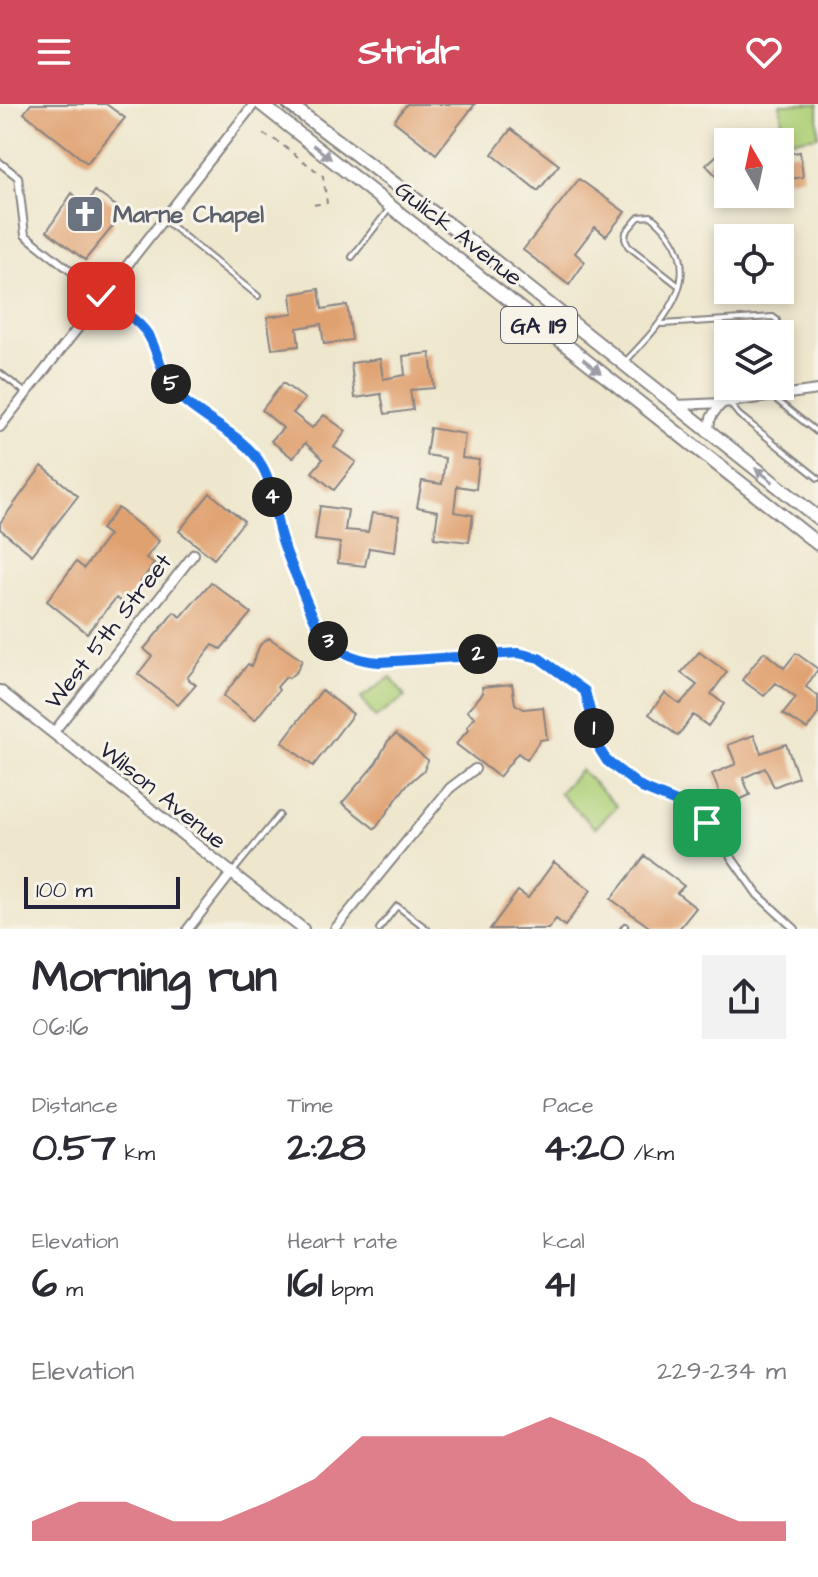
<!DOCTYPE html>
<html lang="en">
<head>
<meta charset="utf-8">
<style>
	:root { --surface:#fff; --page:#f2f2f3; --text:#2b2b33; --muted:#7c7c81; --accent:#d1495b }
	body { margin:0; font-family:"Architects Daughter",sans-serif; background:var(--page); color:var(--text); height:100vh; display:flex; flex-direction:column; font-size:30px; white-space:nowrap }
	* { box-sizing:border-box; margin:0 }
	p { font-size:26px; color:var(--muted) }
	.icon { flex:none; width:44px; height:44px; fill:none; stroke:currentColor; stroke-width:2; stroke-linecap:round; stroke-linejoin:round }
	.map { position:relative; height:825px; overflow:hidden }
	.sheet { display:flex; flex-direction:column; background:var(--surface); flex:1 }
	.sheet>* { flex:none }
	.needle { width:52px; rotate:351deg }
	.fabs { position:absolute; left:714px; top:24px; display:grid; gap:16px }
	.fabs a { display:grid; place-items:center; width:80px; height:80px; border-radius:0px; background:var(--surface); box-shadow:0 4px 12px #0003; font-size:40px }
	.scale { position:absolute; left:24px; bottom:20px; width:156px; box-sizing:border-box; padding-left:8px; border:4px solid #22223b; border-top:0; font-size:22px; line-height:28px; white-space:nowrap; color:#22223b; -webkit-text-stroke:6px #f7f3e8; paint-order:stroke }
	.pin { position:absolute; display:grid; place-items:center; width:68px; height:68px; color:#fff; margin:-34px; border-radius:16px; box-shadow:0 4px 12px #0006 }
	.km { position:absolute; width:40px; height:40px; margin:-20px; border-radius:50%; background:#222; color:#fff; font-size:22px; line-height:40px; text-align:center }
	.round { display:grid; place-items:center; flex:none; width:84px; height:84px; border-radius:0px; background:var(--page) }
	.summary { display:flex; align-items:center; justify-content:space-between; height:136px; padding:0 32px }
	h1 { font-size:44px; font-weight:700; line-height:60px }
	.figures { display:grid; grid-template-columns:repeat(3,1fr); gap:12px; height:136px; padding:8px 32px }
	.figures div { display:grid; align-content:center }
	.figures b { font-size:40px; font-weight:700 }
	.figures small { font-size:22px; font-weight:400 }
	.figures p { font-size:22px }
	.chart { height:224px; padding:16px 32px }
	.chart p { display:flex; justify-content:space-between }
	.chart svg { width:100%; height:144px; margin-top:8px; fill:var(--accent); opacity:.7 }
	header { display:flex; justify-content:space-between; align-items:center; height:104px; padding:0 32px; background:var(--accent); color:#fff; font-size:36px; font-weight:700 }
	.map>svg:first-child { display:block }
</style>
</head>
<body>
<header><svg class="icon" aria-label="menu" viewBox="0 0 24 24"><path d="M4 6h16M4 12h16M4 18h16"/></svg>Stridr<svg class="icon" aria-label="heart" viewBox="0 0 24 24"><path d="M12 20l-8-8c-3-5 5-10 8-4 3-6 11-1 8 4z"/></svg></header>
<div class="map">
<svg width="818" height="825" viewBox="0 0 818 825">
	<rect width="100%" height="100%" fill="#f7f3e8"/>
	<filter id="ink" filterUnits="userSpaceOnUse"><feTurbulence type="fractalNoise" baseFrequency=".0125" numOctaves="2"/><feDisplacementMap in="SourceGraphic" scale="16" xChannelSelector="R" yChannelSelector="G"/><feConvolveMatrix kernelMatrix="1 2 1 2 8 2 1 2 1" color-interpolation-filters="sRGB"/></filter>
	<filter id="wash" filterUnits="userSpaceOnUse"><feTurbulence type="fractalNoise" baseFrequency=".006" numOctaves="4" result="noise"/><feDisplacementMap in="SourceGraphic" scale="32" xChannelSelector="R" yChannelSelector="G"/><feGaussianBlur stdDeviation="1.8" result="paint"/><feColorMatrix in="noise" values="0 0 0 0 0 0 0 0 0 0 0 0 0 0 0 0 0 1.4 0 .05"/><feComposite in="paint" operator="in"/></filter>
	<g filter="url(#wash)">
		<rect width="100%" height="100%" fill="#eee7cd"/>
		<path fill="#b0d17a" stroke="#697a5a" stroke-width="2" d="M780,0h38v32l-34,5z
			M391,573l14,20 -30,21 -14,-20z
			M581,666l36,36 -22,22 -36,-35z"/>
		<g id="blocks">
			<path fill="#e0a171" d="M31,0h75l19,14 -38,45 -63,-50z
				M407,0h68l-39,50 -42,-33z
				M511,25l48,36 -21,26 -46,-37z
				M728,41v27l-9,7 -13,-14z
				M800,48l3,25 -15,2 -3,-25z
				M579,75l46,33 -19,24 -11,-9 -20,26 10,9 -16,23 -46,-35z
				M95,87l24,17 -6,9 2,1 -4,5 3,2 -29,35 -38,-29 25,-38 9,8 2,-2 5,3z
				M319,185l3,20 25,-4 5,35 -28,4 -3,-20 -24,4 2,18 -27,3 -5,-32 26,-4 -2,-19z
				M430,249l4,35 -24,2 3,20 -28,4 -4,-20 -26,4 -4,-35 29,-4 3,20 22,-4 -2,-19z
				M283,279l22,16 -12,14 19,15 12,-13 22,16 -12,16 22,15 -22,28 -22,-18 11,-13 -18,-16 -12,15 -22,-17 12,-13 -21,-18z
				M430,324l35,6 -3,24 17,2 -3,29 -19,-3 -3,26 19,3 -4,27 -35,-4 4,-27 -21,-4 5,-26 20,3 3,-26 -19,-3z
				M42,362l36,30 -46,59 -32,-26v-6z
				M210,389l34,28 -30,38 -35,-28z
				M320,402l28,4 -3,20 23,2 4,-19 27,3 -4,36 -26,-4 -4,18 -27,-3 2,-20 -25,-3z
				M118,404l41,33 -13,17 8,6 -30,40 -8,-6 -29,35 -40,-32 29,-39 8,6 25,-33 -8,-6z
				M211,478l40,31 -30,36 -8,-4 -26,33 9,7 -18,20 -40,-31 14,-18 -8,-7 30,-37 7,5z
				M269,534l33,22 -5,11 -8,7 -3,-1 -9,10 2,3 -24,30 -32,-24 25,-32 3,2 9,-21z
				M699,548l28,20 -16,22 13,10 -16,22 -15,-11 -15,21 -29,-22 16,-21 15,11 17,-19 -16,-12z
				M764,548l20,16 12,-15 22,16 -12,18 12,9v18l-11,15 -24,-15 13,-16 -20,-15 -12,13 -22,-16z
				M512,580l3,20 9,5 19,-2 4,32 -7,1 -13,20 -9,-7 -19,24 -43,-33 13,-15 -2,-2 8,-10 -8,-6 16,-18 -1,-6z
				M322,586l31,24 -40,52 -31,-24z
				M396,630l32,26 -4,10 -18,16 -31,43 -33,-26 34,-40 12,-22z
				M754,631l7,18 25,-9 12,33 -24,10 -9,-19 -22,10 7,17 -25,11 -13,-32 24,-10 -8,-19z
				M645,752l39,30 -7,7 19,15 -17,21h-27l-41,-30z
				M554,758l37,28 -26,36 -9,-7 -8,10h-58l28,-38 10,7z"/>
		</g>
	</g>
	<g filter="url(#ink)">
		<use href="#blocks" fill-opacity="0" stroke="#888484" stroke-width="2"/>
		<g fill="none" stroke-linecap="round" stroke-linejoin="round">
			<g stroke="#888484" stroke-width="8">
				<path id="service" d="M164,116l94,76
					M352,153l38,-49
					M662,220l111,-7 4,3 1,14
					M780,254l2,37
					M624,259c42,-44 91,-94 27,-147l-12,1 -13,15 -1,7 3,7 51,40
					M0,269l26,20
					M774,294l44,35
					M730,300l9,11 79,63
					M232,769l47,-58
					M379,825l18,-23 30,23
					M623,825l2,-3"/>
			</g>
			<g stroke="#888484" stroke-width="10">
				<path id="pedestrian" d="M0,59l18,14 7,58 117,92c15,21 18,50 37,69 25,24 67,39 84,71 9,17 11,40 15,59 5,20 13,39 21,58 18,43 28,74 81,78l138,-9 21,5 46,33 15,59 7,11 35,27 44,18 18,13 54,76 37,34"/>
			</g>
			<g stroke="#888484" stroke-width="12">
				<path id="minor" d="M676,301l47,-2 95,-13
					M0,323l254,-323
					M709,328c0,-13 3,-19 13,-28
					M53,629l141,-179
					M188,825l42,-54
					M335,825l115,-141 25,-19"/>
			</g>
			<g stroke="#888484" stroke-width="14">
				<path id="tertiary" d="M0,587l303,238"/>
			</g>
			<g stroke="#888484" stroke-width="16">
				<path id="primary" d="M261,0l557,440
					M289,0l159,120 370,294"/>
			</g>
			<path stroke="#888484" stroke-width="2" stroke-dasharray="6 6" stroke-linecap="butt" d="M263,30l14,7 46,35 4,27 -15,2"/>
			<use href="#service" stroke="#fff" stroke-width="4"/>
			<use href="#pedestrian" stroke="#fff" stroke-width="6"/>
			<use href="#minor" stroke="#fff" stroke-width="8"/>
			<use href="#tertiary" stroke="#fff" stroke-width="10"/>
			<use href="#primary" stroke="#fff" stroke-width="12"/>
		</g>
		<defs><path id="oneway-solid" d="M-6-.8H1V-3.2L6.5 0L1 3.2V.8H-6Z" transform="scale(2)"/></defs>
		<g fill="#9c9ca7">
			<use href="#oneway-solid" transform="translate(322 48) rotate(38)"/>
			<use href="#oneway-solid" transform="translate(592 262) rotate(38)"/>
			<use href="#oneway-solid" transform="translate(764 371) rotate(-142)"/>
		</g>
	</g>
	<g fill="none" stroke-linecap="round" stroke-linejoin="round" filter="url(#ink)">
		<g stroke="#fff" stroke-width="16">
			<path id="route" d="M101,192c17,12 41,25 50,44 9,19 12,40 27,55 25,26 66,39 84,71 10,17 12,40 16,59 4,20 13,39 21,58 18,44 27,75 81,79l138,-9 21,5 46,33 15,59 7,11 35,27 44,18 21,17"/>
		</g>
		<use href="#route" stroke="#1a73e8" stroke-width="10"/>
	</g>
	<defs>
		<g id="church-square" transform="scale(2)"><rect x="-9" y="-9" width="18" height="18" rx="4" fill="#6b7280" stroke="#f7f3e8"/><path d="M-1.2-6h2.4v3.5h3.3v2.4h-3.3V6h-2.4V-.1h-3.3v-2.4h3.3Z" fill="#fff"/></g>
	</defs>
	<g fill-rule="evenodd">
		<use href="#church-square" x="85" y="110"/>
	</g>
	<g text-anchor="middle" stroke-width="6" stroke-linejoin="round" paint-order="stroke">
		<rect fill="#f7f3e8" stroke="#62616f" stroke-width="2" x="501" y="203" width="76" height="36" rx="6"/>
		<g font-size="22" font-weight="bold" fill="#22223b">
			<text x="539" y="229">GA 119</text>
		</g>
		<g font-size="24" font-weight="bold" fill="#5b616d" stroke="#f7f3e8" text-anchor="start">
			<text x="113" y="118">Marne Chapel</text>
		</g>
		<g font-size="24" fill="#22223b" stroke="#f7f3e8">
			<text transform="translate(459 129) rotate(38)" y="8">Gulick Avenue</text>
			<text transform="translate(108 527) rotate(-52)" y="8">West 5th Street</text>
			<text transform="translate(163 691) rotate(39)" y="8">Wilson Avenue</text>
		</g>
	</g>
</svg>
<div class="fabs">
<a><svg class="needle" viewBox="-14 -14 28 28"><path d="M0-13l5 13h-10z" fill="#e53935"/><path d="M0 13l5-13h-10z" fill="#7c7c81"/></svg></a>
<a><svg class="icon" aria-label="locate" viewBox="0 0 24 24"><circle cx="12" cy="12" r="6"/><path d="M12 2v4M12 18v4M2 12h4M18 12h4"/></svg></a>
<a><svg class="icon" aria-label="layers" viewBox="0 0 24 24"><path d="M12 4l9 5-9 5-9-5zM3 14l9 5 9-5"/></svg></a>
</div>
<div class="scale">100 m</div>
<div class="pin" style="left:707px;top:719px;background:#1e9e55"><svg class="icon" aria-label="arrive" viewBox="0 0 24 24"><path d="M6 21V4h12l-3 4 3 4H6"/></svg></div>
<div class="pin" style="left:101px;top:192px;background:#d93025"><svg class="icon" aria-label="check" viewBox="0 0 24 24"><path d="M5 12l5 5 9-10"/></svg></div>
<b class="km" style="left:594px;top:624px">1</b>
<b class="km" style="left:478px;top:550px">2</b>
<b class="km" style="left:328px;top:537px">3</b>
<b class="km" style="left:272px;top:393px">4</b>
<b class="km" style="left:171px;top:280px">5</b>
</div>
<section class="sheet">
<div class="summary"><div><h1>Morning run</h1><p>06:16</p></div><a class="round"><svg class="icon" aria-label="share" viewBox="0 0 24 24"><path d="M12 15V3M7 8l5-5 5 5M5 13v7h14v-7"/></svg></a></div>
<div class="figures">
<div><p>Distance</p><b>0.57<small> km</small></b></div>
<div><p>Time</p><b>2:28</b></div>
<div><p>Pace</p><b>4:20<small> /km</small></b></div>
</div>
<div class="figures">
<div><p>Elevation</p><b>6<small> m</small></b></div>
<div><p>Heart rate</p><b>161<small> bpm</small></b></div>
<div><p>kcal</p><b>41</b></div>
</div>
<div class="chart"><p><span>Elevation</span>229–234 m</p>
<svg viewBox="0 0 160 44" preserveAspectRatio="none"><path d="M0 44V38L10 32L20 32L30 38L40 38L50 32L60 25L70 12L80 12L90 12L100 12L110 6L120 12L130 19L140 32L150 38L160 38V44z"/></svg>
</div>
</section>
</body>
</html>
